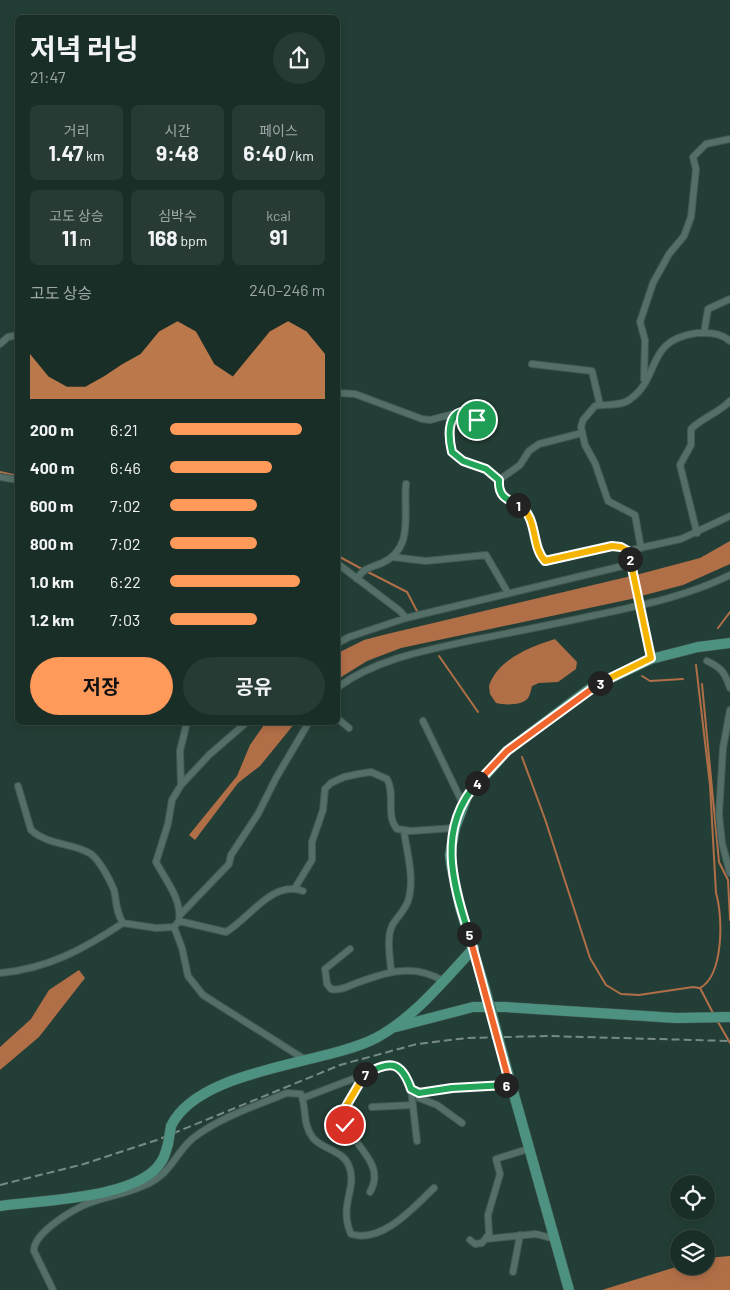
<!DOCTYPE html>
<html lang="ko">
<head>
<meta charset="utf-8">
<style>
	:root { --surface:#1a2e28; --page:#273a34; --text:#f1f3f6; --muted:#9fa8a8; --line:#384a45; --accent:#ff9a5b }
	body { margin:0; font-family:Barlow,"Noto Sans KR",sans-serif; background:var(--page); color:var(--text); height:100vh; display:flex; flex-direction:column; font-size:19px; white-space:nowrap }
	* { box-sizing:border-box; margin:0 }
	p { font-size:16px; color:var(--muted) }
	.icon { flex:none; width:28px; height:28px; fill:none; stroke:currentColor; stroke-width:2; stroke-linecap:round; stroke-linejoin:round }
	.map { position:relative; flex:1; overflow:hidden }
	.panel { position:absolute; left:15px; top:15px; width:325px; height:710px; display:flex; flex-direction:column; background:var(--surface); border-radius:8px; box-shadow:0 2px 8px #0003,0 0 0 1px var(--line) }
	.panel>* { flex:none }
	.fabs { position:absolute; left:670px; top:1175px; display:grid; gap:10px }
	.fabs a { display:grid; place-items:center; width:45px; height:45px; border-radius:50%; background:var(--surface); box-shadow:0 2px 8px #0003,0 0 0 1px var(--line); font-size:25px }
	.pin { position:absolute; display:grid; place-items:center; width:42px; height:42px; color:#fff; margin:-21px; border:2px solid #fff; border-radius:50%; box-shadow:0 1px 5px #0007 }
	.km { position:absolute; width:25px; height:25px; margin:-12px; border-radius:50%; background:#222; color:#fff; font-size:14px; line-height:25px; text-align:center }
	.round { display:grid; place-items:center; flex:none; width:52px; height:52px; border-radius:26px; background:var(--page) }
	.overview { display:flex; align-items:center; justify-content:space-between; height:85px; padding:0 15px }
	h1 { font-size:28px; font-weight:700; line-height:38px }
	.figures { display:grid; grid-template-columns:repeat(3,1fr); gap:8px; height:85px; padding:5px 15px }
	.figures div { display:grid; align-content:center; border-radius:8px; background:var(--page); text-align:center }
	.figures b { font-size:21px; font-weight:700 }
	.figures small { font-size:14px; font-weight:400 }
	.figures p { font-size:14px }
	.chart { height:140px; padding:10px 15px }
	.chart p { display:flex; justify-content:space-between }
	.chart svg { width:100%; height:90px; margin-top:5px; fill:var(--accent); opacity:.7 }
	.primary-button { display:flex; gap:10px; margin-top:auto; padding:10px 15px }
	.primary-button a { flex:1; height:58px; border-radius:30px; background:var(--accent); color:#111; font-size:20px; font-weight:700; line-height:58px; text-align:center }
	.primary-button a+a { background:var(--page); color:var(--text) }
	ul { padding:0 15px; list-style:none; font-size:16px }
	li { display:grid; grid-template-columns:80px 60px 1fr; align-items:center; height:38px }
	li i { height:12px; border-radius:6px; background:var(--accent) }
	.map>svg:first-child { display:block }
</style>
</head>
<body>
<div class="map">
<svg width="730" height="1290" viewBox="0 0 730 1290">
	<rect width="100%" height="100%" fill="#233e36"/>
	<path fill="#b16f47" d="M730,541v23l-47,21 -42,11 -5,-21 64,-17z
		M631,576l5,22 -235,50 -34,13 -29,18v-26l26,-13 19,-5z
		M555,639l22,23 -1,7 -18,13 -19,1 -7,3c-1,4 -2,9 -4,12 -6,8 -24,7 -32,5l-6,-9 -1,-8c9,-27 41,-39 66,-47z
		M266,722l29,1 -35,43 -22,17 -43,57 -6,-5 48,-59 13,-31z
		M79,970l6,8 -46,59 -39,33v-23l31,-28 18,-29z
		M730,1256v34h-128l77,-24h27v-8z"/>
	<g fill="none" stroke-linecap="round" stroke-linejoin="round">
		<path stroke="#b16f47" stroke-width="2" d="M0,472l18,4
			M338,556l24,13
			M366,571l41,21 11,21
			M718,628l12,-16
			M439,656l39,56
			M696,665l14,120 6,108c7,23 8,82 -16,95l13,25
			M642,676l8,5 33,-2
			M702,684l17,178 9,18 2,40
			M522,757l23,62 45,139 16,27 15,9 18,1 54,-8 6,1
			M718,1022l12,21"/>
		<g stroke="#425953" stroke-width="8">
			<path id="minor" d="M704,333l4,-24 22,-10
				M0,344l8,-7 10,-2
				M532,364l60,7 8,34
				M644,379l1,-39 -5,-18 13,-39 16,-29 15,-18 7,-19 5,-48 -3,-12 13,-13 24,-5
				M338,393l17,1 67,25 8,1 27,-7
				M482,427l-10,-15 -15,1 -7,11 2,28 11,9 23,8 13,11c-1,21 15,21 29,31l15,49 4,1 65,-15 9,1 9,5
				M0,477l18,3
				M499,480l21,-15 9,-14 10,-7 43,-11
				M697,533l-17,-68 11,-20v-16c12,-12 28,-16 39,-28
				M641,548l-6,-33 -27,-14 -13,-38 -10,-18 -4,-18 2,-7 12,-14c10,-2 26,0 34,-6 33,-22 15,-60 68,-67 12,-1 24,0 33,8
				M392,557l34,4 60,-6 22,38
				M338,564l62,47 6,7
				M357,579c7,-12 14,-11 25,-16 33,-15 21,-50 24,-79
				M338,643l11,-6 57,-19 225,-54
				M651,659l-22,-106 6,-4 46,-10 49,-23
				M707,661c15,7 18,12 23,27
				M338,687c38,-28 89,-37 135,-47 41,-8 82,-16 123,-25 46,-10 92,-19 134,-40
				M730,710l-7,38 -4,66 3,29 8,30
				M338,719l11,9
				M423,721l40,83
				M181,785l-1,-34 7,-29
				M18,786l13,44c18,16 44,13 60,24 9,7 19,26 23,36 3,12 1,20 9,33l33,5 18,-1 5,-6c3,-22 -13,-40 -23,-59l12,-38 4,-24 9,-15 28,-30 38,-33
				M295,888l17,-28v-18l11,-32 2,-21 6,-6 13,-6 14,-3 13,-2 16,7c9,16 -2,36 10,50l14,2 44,-3
				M180,915l49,-51 2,-9 27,-41 18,-36 33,-56
				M179,921l47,11c24,-14 46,-52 77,-41
				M174,927l8,21 6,28 15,19 101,64
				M350,949l-25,20 2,15 4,5c8,2 15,-2 23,-5 29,-11 60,-22 89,-3
				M391,970c-1,-13 -5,-34 2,-46 5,-8 12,-14 15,-23 7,-22 -1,-48 -4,-70
				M0,973c47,-4 84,-24 123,-50
				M363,1075l-16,27 -3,18c7,25 43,43 26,72
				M411,1089l6,52
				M419,1093v5l18,7 25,18
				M303,1098l60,-23 19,-10 13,1 7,3 4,5 5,15 8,4 33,-5 58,-3
				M372,1107l41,-2
				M486,1239l50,-5 19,5
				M470,1240l5,4 7,-1 7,-9 -1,-19 12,-41 -4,-15 32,-10
				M513,1272l7,-37
				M53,1290l-19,-39c-1,-17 34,-38 48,-45 19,-9 42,-11 61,-20 29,-12 30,-30 49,-47 24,-20 65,-34 95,-46l14,1c6,15 1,30 12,44 10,12 30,12 36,28 9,22 -11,39 2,68 31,10 63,-27 83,-46"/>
		</g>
		<g stroke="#425953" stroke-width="11">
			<path id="primary" d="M485,989l-25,-82 -9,-43 -1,-9 5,-27 12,-32 40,-45 85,-64 59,-28 47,-12 32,-4
				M396,1027l77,-20h32l171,11 54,-1
				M504,1059l65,231
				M171,1126c28,-58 153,-61 205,-88 39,-21 68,-58 98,-90
				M0,1206c40,-6 139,-7 161,-44 4,-5 5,-12 7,-18"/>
		</g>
		<use href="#minor" stroke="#536f67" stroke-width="6"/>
		<use href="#primary" stroke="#4d9280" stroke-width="10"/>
		<path stroke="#768b85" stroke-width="2" stroke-dasharray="8 4" stroke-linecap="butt" d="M0,1185l84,-21 73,-24 183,-75 77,-21 50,-6 81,-2 182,5"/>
		<g stroke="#425953" stroke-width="11" stroke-linecap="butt">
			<path id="primary-bridge" d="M485,989l19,70
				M168,1144l3,-18"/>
		</g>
		<use href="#primary-bridge" stroke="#4d9280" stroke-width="10"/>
	</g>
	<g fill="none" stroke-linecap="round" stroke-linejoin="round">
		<g stroke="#fff" stroke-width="10">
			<path id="split-1" d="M477,420l-5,-8c-26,-5 -24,23 -20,40l11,9 23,8 13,11c-1,16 7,19 19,25"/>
		</g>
		<g stroke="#fff" stroke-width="10">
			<path id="split-2" d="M518,505c21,12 12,40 27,56l67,-15 9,1 9,5v7"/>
		</g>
		<g stroke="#fff" stroke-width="10">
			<path id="split-3" d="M600,683l51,-25 -21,-99"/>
		</g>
		<g stroke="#fff" stroke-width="10">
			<path id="split-4" d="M477,783l30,-32 93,-68"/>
		</g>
		<g stroke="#fff" stroke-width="10">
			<path id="split-5" d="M469,934c-17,-51 -32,-106 8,-151"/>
		</g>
		<g stroke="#fff" stroke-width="10">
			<path id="split-6" d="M469,934l41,151h-4"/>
		</g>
		<g stroke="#fff" stroke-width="10">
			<path id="split-7" d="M365,1074c25,-13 36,-14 46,15l8,4 33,-5 54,-3"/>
		</g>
		<g stroke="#fff" stroke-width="10">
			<path id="split-8" d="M345,1125v-17l20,-34"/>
		</g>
		<use href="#split-1" stroke="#22a559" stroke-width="6"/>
		<use href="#split-2" stroke="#f5b400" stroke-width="6"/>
		<use href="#split-3" stroke="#f5b400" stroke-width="6"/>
		<use href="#split-4" stroke="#f0652b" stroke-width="6"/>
		<use href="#split-5" stroke="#22a559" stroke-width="6"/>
		<use href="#split-6" stroke="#f0652b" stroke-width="6"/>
		<use href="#split-7" stroke="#22a559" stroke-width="6"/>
		<use href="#split-8" stroke="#f5b400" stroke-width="6"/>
	</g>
</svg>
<div class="fabs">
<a><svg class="icon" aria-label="locate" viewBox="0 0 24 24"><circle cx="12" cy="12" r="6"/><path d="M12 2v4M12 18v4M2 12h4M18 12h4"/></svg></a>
<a><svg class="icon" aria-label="layers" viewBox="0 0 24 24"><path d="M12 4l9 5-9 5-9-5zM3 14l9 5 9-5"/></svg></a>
</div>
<div class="pin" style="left:477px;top:420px;background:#1e9e55"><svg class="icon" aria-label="arrive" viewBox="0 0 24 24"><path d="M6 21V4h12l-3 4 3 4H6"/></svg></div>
<div class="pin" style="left:345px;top:1125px;background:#d93025"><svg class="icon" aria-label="check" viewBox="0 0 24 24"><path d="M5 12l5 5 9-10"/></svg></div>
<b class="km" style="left:518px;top:505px">1</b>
<b class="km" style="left:630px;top:559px">2</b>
<b class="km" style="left:600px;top:683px">3</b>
<b class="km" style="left:477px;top:783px">4</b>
<b class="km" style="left:469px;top:934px">5</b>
<b class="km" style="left:506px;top:1085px">6</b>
<b class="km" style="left:365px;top:1074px">7</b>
<section class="panel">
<div class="overview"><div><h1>저녁 러닝</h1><p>21:47</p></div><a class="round"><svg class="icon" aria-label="share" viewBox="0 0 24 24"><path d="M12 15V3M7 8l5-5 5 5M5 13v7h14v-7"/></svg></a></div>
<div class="figures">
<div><p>거리</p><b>1.47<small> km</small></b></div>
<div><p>시간</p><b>9:48</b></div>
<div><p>페이스</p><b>6:40<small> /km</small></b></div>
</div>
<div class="figures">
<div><p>고도 상승</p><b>11<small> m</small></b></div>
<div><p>심박수</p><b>168<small> bpm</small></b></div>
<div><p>kcal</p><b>91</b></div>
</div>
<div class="chart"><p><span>고도 상승</span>240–246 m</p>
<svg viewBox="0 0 160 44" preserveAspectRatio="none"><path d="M0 44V22L10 33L20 38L30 38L40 33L50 27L60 22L70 11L80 6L90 11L100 27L110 33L120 22L130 11L140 6L150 11L160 22V44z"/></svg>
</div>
<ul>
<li><b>200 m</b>6:21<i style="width:85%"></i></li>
<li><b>400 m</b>6:46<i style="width:66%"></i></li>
<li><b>600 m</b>7:02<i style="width:56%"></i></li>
<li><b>800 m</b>7:02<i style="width:56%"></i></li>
<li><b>1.0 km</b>6:22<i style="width:84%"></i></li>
<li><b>1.2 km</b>7:03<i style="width:56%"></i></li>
</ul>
<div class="primary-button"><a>저장</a><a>공유</a></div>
</section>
</div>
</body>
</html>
